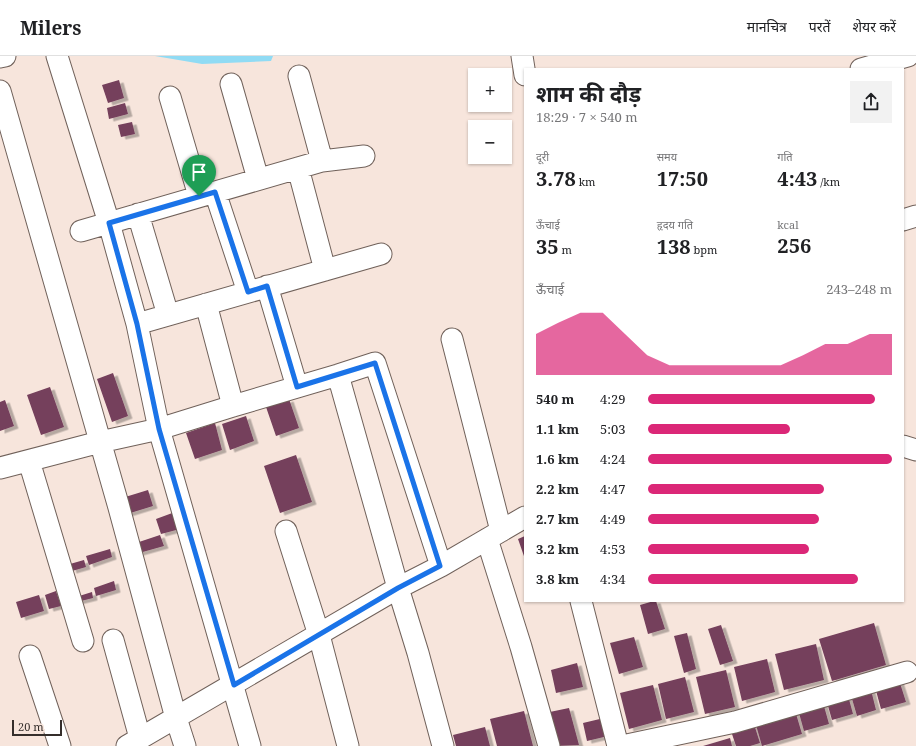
<!DOCTYPE html>
<html lang="hi">
<head>
<meta charset="utf-8">
<style>
	:root { --surface:#fff; --page:#f2f2f2; --text:#202124; --muted:#757577; --line:#e0e0e0; --accent:#db2777 }
	body { margin:0; font-family:"Noto Serif","Noto Sans Devanagari",serif; background:var(--page); color:var(--text); height:100vh; display:flex; flex-direction:column; font-size:15px; white-space:nowrap }
	* { box-sizing:border-box; margin:0 }
	p { font-size:13px; color:var(--muted) }
	.icon { flex:none; width:22px; height:22px; fill:none; stroke:currentColor; stroke-width:2; stroke-linecap:round; stroke-linejoin:round }
	.map { position:relative; flex:1; overflow:hidden }
	.sheet { position:absolute; left:524px; top:12px; width:380px; height:534px; display:flex; flex-direction:column; background:var(--surface); border-radius:0px; box-shadow:0 1px 3px #0004 }
	.sheet>* { flex:none }
	.buttons { position:absolute; left:468px; top:12px; display:grid; gap:8px }
	.buttons a { display:grid; place-items:center; width:44px; height:44px; border-radius:0px; background:var(--surface); box-shadow:0 1px 3px #0004; font-size:20px }
	.scale { position:absolute; left:12px; bottom:10px; width:50px; box-sizing:border-box; padding-left:4px; border:2px solid #352e2b; border-top:0; font-size:11px; line-height:14px; white-space:nowrap; color:#352e2b; -webkit-text-stroke:3px #f7e5dc; paint-order:stroke }
	.pin { position:absolute; display:grid; place-items:center; width:34px; height:34px; color:#fff; margin:-41px -17px; border-radius:50% 50% 50% 0; rotate:-45deg; box-shadow:0 0 4px #0007 }
	.pin .icon { rotate:45deg }
	.round { display:grid; place-items:center; flex:none; width:42px; height:42px; border-radius:0px; background:var(--page) }
	.headline { display:flex; align-items:center; justify-content:space-between; height:68px; padding:0 12px }
	h1 { font-size:22px; font-weight:700; line-height:30px }
	.metrics { display:grid; grid-template-columns:repeat(3,1fr); gap:6px; height:68px; padding:4px 12px }
	.metrics div { display:grid; align-content:center }
	.metrics b { font-size:20px; font-weight:700 }
	.metrics small { font-size:11px; font-weight:400 }
	.metrics p { font-size:11px }
	.chart { height:112px; padding:8px 12px }
	.chart p { display:flex; justify-content:space-between }
	.chart svg { width:100%; height:72px; margin-top:4px; fill:var(--accent); opacity:.7 }
	ul { padding:0 12px; list-style:none; font-size:13px }
	li { display:grid; grid-template-columns:64px 48px 1fr; align-items:center; height:30px }
	li i { height:10px; border-radius:5px; background:var(--accent) }
	header { display:flex; align-items:center; gap:24px; box-sizing:border-box; height:56px; padding:0 20px; background:var(--surface); border-bottom:1px solid var(--line) }
	header strong { font-size:19px }
	nav { display:flex; gap:22px; margin-inline-start:auto; font-size:14px }
	.map>svg:first-child { display:block }
</style>
</head>
<body>
<header>
<strong>Milers</strong>
<nav><a>मानचित्र</a><a>परतें</a><a>शेयर करें</a></nav>
</header>
<div class="map">
<svg width="916" height="690" viewBox="0 0 916 690">
	<defs>
		<filter id="shadow"><feDropShadow dx="4.5" dy="2.5" stdDeviation="0" flood-color="#0004"/></filter>
	</defs>
	<rect width="100%" height="100%" fill="#f7e5dc"/>
	<path fill="#90dbf4" d="M155,0h118l-2,5 -69,3z"/>
	<path fill="#743f5b" filter="url(#shadow)" d="M119,24l5,18 -16,5 -6,-18z
		M125,47l3,11 -19,5 -2,-11z
		M132,66l3,12 -14,3 -3,-12z
		M113,317l15,43 -16,6 -15,-43z
		M50,331l14,40 -23,8 -14,-40z
		M289,343l10,29 -23,8 -10,-29z
		M5,344l9,26 -14,5v-29z
		M246,360l8,25 -24,9 -8,-26z
		M215,367l7,27 -27,9 -9,-26z
		M296,399l16,47 -32,11 -16,-47z
		M148,434l5,16 -26,8 -5,-16z
		M175,456l5,17 -19,5 -5,-15z
		M160,479l4,11 -25,7 -3,-10z
		M525,480v23l-7,-20z
		M110,493l2,8 -23,8 -3,-9z
		M84,504l2,7 -14,4 -2,-7z
		M114,525l2,9 -20,6 -2,-8z
		M56,535l5,15 -12,3 -4,-14z
		M92,536l1,6 -16,4 -1,-5z
		M39,539l5,16 -23,7 -5,-16z
		M654,545h2l9,28 -17,5 -8,-29z
		M874,567l12,42 -54,16 -13,-42z
		M721,569l12,36 -13,4 -12,-36z
		M687,577l9,36 -12,4 -10,-37z
		M634,581l9,30 -24,7 -9,-31z
		M816,588l8,36 -40,10 -9,-36z
		M767,603l8,33 -33,9 -8,-34z
		M577,607l6,24 -27,6 -5,-23z
		M726,614l9,37 -30,7 -9,-37z
		M685,621l9,35 -28,7 -8,-35z
		M899,624l7,22 -25,7 -6,-22z
		M653,629l9,35 -33,9 -9,-36z
		M870,630l6,24 -19,6 -7,-24z
		M847,636l6,22 -21,6 -6,-21z
		M822,643l7,25 -25,7 -7,-25z
		M794,651l8,27 -40,12 -8,-28z
		M569,652l10,37 -26,1 -8,-33z
		M524,655l9,35h-36l-7,-27z
		M604,662l4,18 -21,5 -4,-18z
		M753,665l7,22 -10,3h-14l-6,-18z
		M485,671l5,19h-34l-3,-11z
		M730,682l2,8h-29z"/>
	<g fill="none" stroke-linecap="round" stroke-linejoin="round">
		<g stroke="#70615a" stroke-width="23">
			<path id="minor" d="M57,0l52,167 28,101 22,105 91,317
				M522,0l3,19
				M0,1l5,-1
				M861,13l47,-13
				M299,20l23,85
				M231,28l27,95
				M0,35l118,413 58,214 9,28
				M170,41l29,99
				M298,112l27,102
				M215,136l33,100
				M138,158l30,101
				M903,164l13,-4
				M81,175l241,-70 42,-5
				M267,230l30,101
				M206,248l27,102
				M137,268l244,-70
				M452,283l49,192
				M338,319l60,213 20,65 25,93
				M903,390l13,4
				M29,405l54,180
				M0,412l100,-26 59,-13 74,-23 105,-31 37,-12 66,203
				M286,475l33,104 29,111
				M487,483l34,108 28,99
				M581,545l37,145
				M113,584l27,98
				M30,600l30,90
				M127,690l271,-158 43,-22 84,-49
				M622,690l113,-24 172,-50"/>
		</g>
		<use href="#minor" stroke="#fff" stroke-width="21"/>
	</g>
	<g fill="none" stroke-linecap="round" stroke-linejoin="round">
		<g stroke="#fff" stroke-width="8">
			<path id="route" d="M215,136l33,100 19,-6 30,101 78,-24 65,203 -42,22 -164,97 -75,-256 -22,-105 -28,-101z"/>
		</g>
		<use href="#route" stroke="#1a73e8" stroke-width="5"/>
	</g>
</svg>
<div class="buttons">
<a>+</a>
<a>−</a>
</div>
<div class="scale">20 m</div>
<div class="pin" style="left:199px;top:140px;background:#1e9e55"><svg class="icon" aria-label="arrive" viewBox="0 0 24 24"><path d="M6 21V4h12l-3 4 3 4H6"/></svg></div>
<section class="sheet">
<div class="headline"><div><h1>शाम की दौड़</h1><p>18:29 · 7 × 540 m</p></div><a class="round"><svg class="icon" aria-label="share" viewBox="0 0 24 24"><path d="M12 15V3M7 8l5-5 5 5M5 13v7h14v-7"/></svg></a></div>
<div class="metrics">
<div><p>दूरी</p><b>3.78<small> km</small></b></div>
<div><p>समय</p><b>17:50</b></div>
<div><p>गति</p><b>4:43<small> /km</small></b></div>
</div>
<div class="metrics">
<div><p>ऊँचाई</p><b>35<small> m</small></b></div>
<div><p>हृदय गति</p><b>138<small> bpm</small></b></div>
<div><p>kcal</p><b>256</b></div>
</div>
<div class="chart"><p><span>ऊँचाई</span>243–248 m</p>
<svg viewBox="0 0 160 44" preserveAspectRatio="none"><path d="M0 44V19L10 12L20 6L30 6L40 19L50 32L60 38L70 38L80 38L90 38L100 38L110 38L120 32L130 25L140 25L150 19L160 19V44z"/></svg>
</div>
<ul>
<li><b>540 m</b>4:29<i style="width:93%"></i></li>
<li><b>1.1 km</b>5:03<i style="width:58%"></i></li>
<li><b>1.6 km</b>4:24<i style="width:100%"></i></li>
<li><b>2.2 km</b>4:47<i style="width:72%"></i></li>
<li><b>2.7 km</b>4:49<i style="width:70%"></i></li>
<li><b>3.2 km</b>4:53<i style="width:66%"></i></li>
<li><b>3.8 km</b>4:34<i style="width:86%"></i></li>
</ul>
</section>
</div>
</body>
</html>
